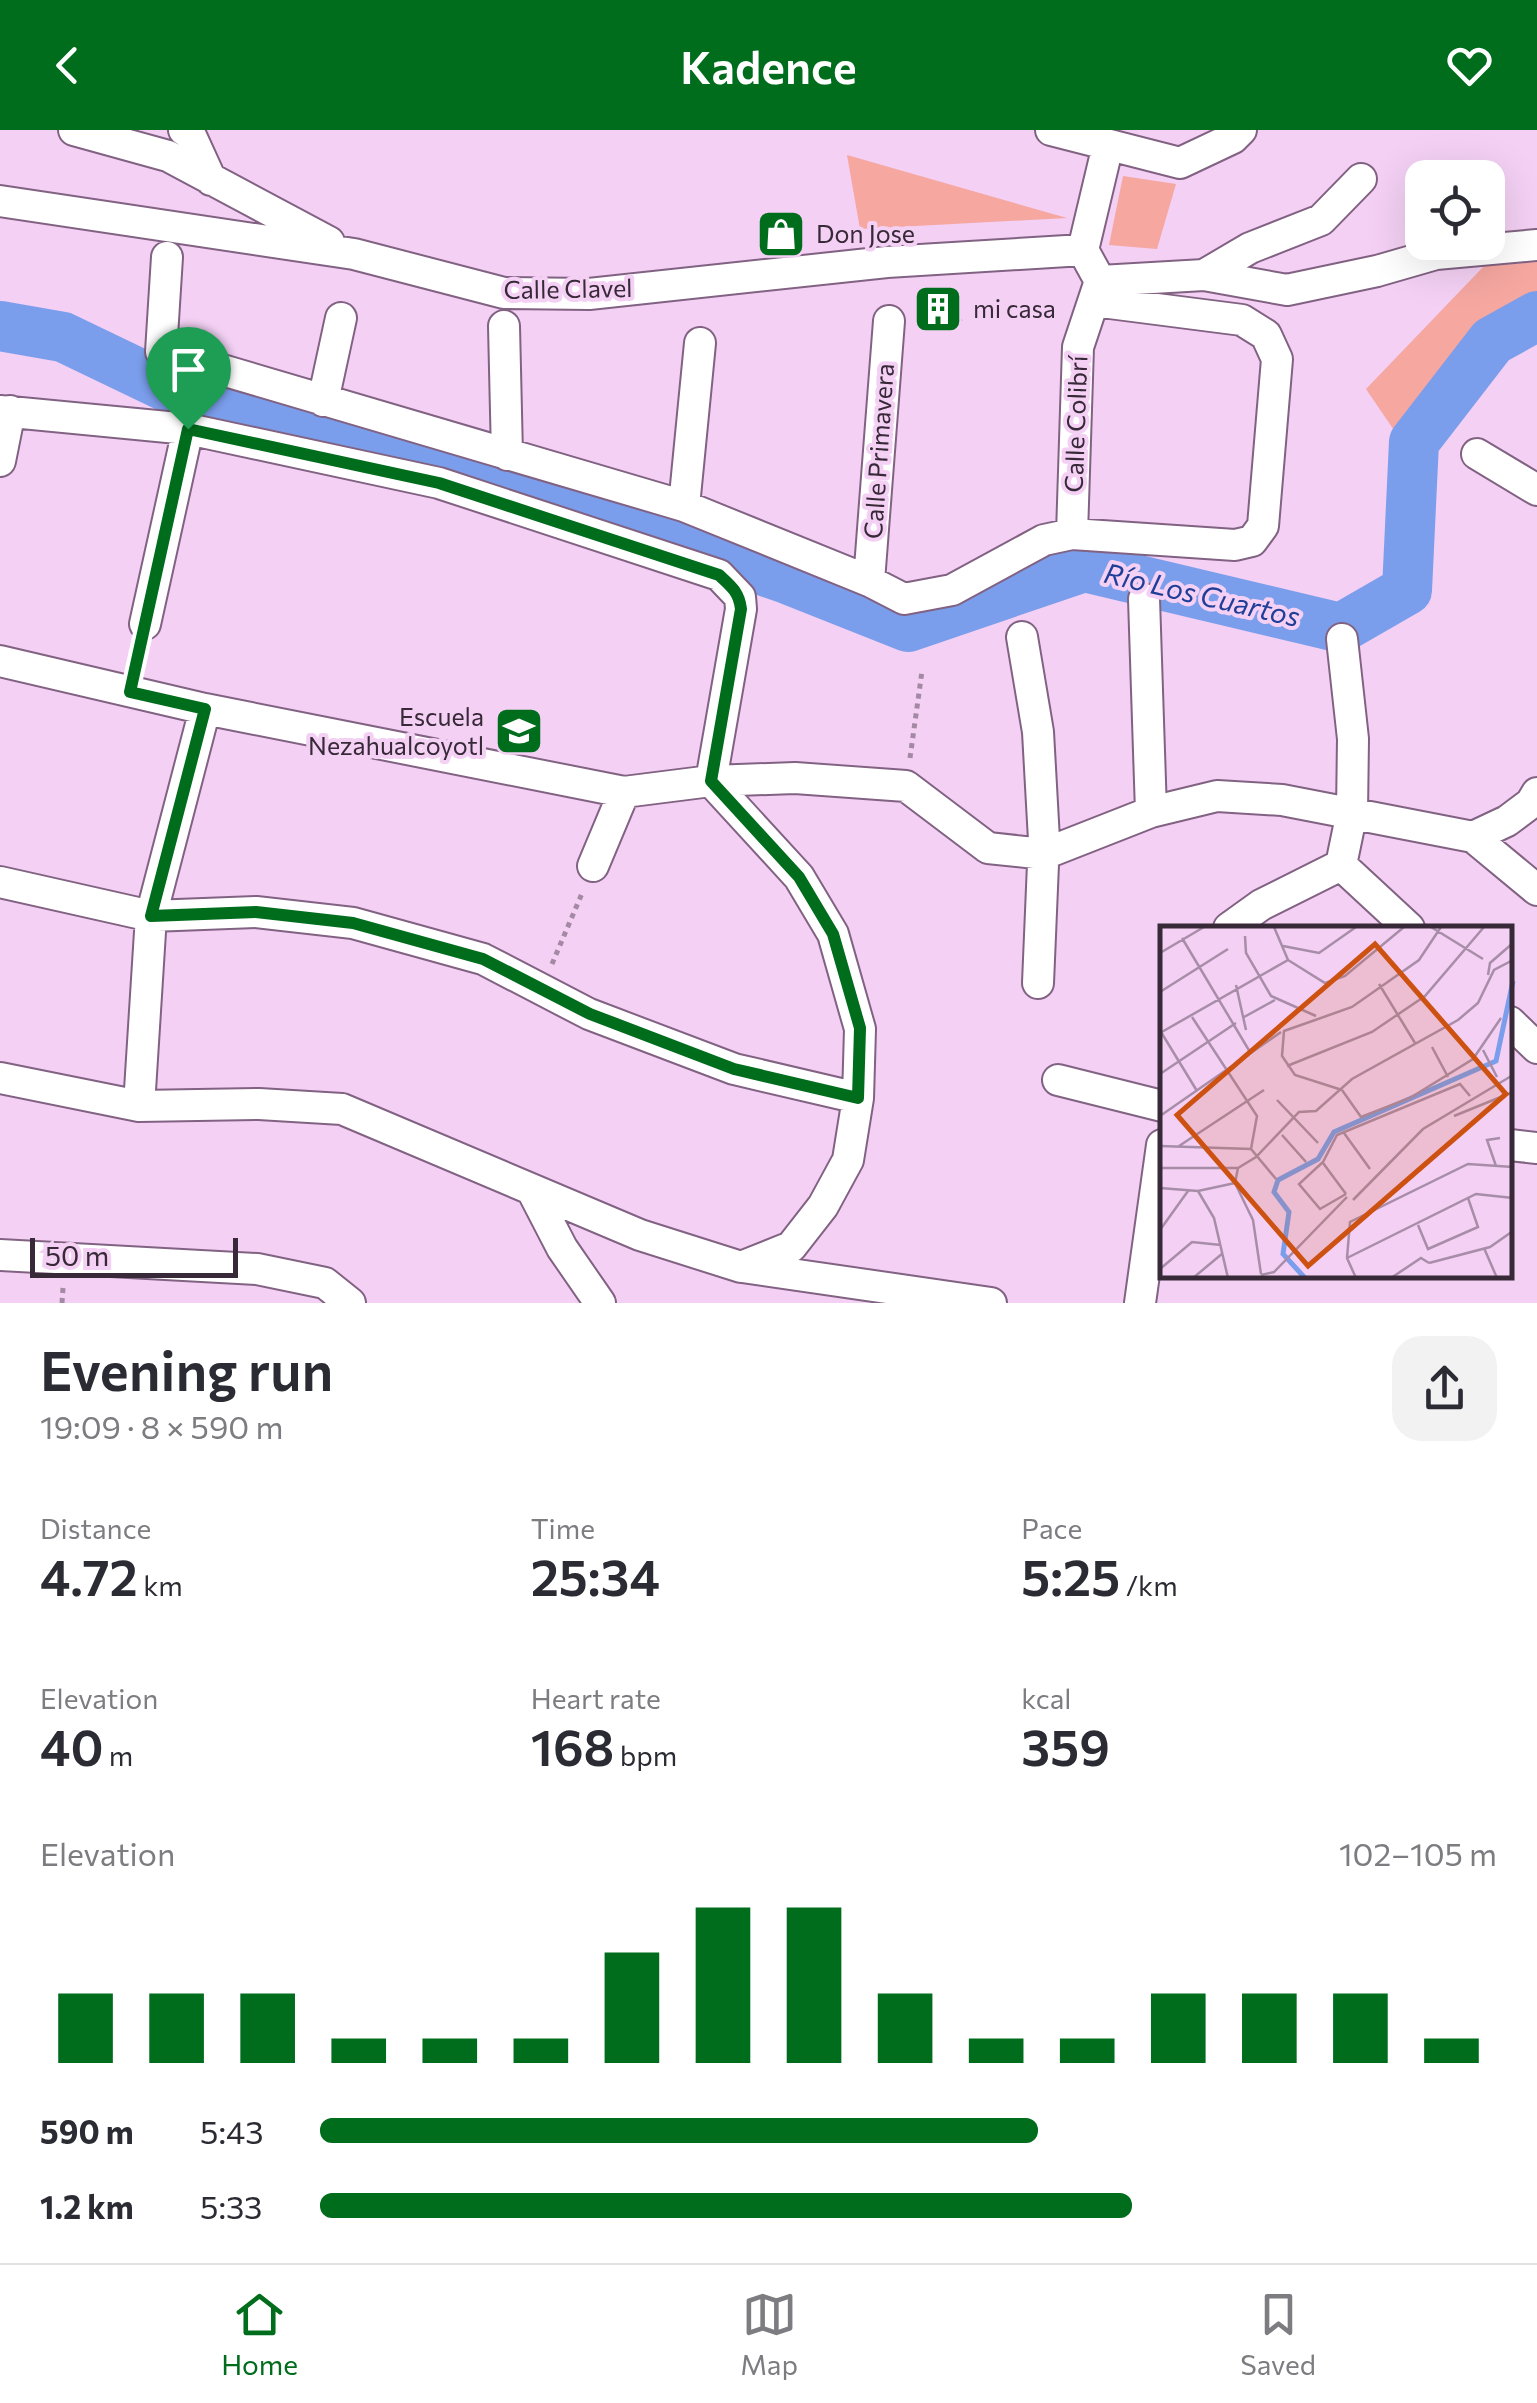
<!DOCTYPE html>
<html lang="en">
<head>
<meta charset="utf-8">
<style>
	:root { --surface:#fff; --page:#f2f2f3; --text:#2b2b33; --muted:#7c7c81; --line:#e1e1e2; --accent:#006d1d }
	body { margin:0; font-family:Commissioner,sans-serif; background:var(--page); color:var(--text); height:100vh; display:flex; flex-direction:column; font-size:38px; white-space:nowrap }
	* { box-sizing:border-box; margin:0 }
	p { font-size:32px; color:var(--muted) }
	.icon { flex:none; width:55px; height:55px; fill:none; stroke:currentColor; stroke-width:2; stroke-linecap:round; stroke-linejoin:round }
	.map { position:relative; height:1173px; overflow:hidden }
	.side { display:flex; flex-direction:column; background:var(--surface); flex:1 }
	.side>* { flex:none }
	.fabs { position:absolute; left:1405px; top:30px; display:grid; gap:20px }
	.fabs a { display:grid; place-items:center; width:100px; height:100px; border-radius:20px; background:var(--surface); box-shadow:0 10px 40px #0002; font-size:50px }
	.scale { position:absolute; left:30px; bottom:25px; width:208px; box-sizing:border-box; padding-left:10px; border:5px solid #372937; border-top:0; font-size:28px; line-height:35px; white-space:nowrap; color:#372937; -webkit-text-stroke:8px #f3d0f4; paint-order:stroke }
	.pin { position:absolute; display:grid; place-items:center; width:85px; height:85px; color:#fff; margin:-102px -42px; border-radius:50% 50% 50% 0; rotate:-45deg; box-shadow:0 0 10px #0007 }
	.pin .icon { rotate:45deg }
	.round { display:grid; place-items:center; flex:none; width:105px; height:105px; border-radius:30px; background:var(--page) }
	.overview { display:flex; align-items:center; justify-content:space-between; height:170px; padding:0 40px }
	h1 { font-size:55px; font-weight:600; line-height:75px }
	.stats { display:grid; grid-template-columns:repeat(3,1fr); gap:15px; height:170px; padding:10px 40px }
	.stats div { display:grid; align-content:center }
	.stats b { font-size:50px; font-weight:600 }
	.stats small { font-size:28px; font-weight:400 }
	.stats p { font-size:28px }
	.chart { height:280px; padding:20px 40px }
	.chart p { display:flex; justify-content:space-between }
	.chart svg { width:100%; height:180px; margin-top:10px; stroke:var(--accent); stroke-width:6 }
	ul { padding:0 40px; list-style:none; font-size:32px }
	li { display:grid; grid-template-columns:160px 120px 1fr; align-items:center; height:75px }
	li i { height:25px; border-radius:12px; background:var(--accent) }
	header { display:flex; justify-content:space-between; align-items:center; height:130px; padding:0 40px; background:var(--accent); color:#fff; font-size:45px; font-weight:600 }
	.tab-bar { display:flex; justify-content:space-around; align-items:center; height:140px; border-top:2px solid var(--line); background:var(--surface); font-size:28px; color:var(--muted) }
	.tab-bar a { display:grid; justify-items:center; gap:5px }
	.tab-bar .current { color:var(--accent) }
	.map>svg:first-child { display:block }
</style>
</head>
<body>
<header><svg class="icon" aria-label="back" viewBox="0 0 24 24"><path d="M15 5l-7 7 7 7"/></svg>Kadence<svg class="icon" aria-label="heart" viewBox="0 0 24 24"><path d="M12 20l-8-8c-3-5 5-10 8-4 3-6 11-1 8 4z"/></svg></header>
<div class="map">
<svg width="1537" height="1173" viewBox="0 0 1537 1173">
	<rect width="100%" height="100%" fill="#f3d0f4"/>
	<path fill="#f5a7a0" d="M847,25l220,63 -207,11z
		M1123,46l53,8 -19,65 -48,-4z
		M1537,132v34c-59,23 -103,94 -135,146l-36,-53 118,-123z"/>
	<g fill="none" stroke-linecap="round" stroke-linejoin="round">
		<path stroke="#7b9eec" stroke-width="50" d="M0,196l63,11 154,74 297,73 273,95 121,48 176,-60 257,61 66,-38 7,-148 78,-101 45,-25"/>
	</g>
	<path fill="#c7b4de" stroke="#9683ac" stroke-width="2.5" d="M919,166h36l-9,6 14,17 -33,-2z"/>
	<g fill="none" stroke-linecap="round" stroke-linejoin="round">
		<g stroke="#816282" stroke-width="34">
			<path id="minor" d="M74,0l94,26 161,86
				M184,0l6,4 21,46
				M1051,0l129,33 53,-25 8,-8
				M0,71l354,53 150,39 85,1 298,-32 196,-12
				M167,127l-6,95 523,154 185,75 35,18 48,-9 92,-50 28,-6 163,11 17,-4 11,-15 14,-167 -11,-24 -24,-15 -148,-19
				M1204,145l46,-27 71,-28 40,-41
				M1100,151l104,-6 83,15 90,-19 59,-17 101,-9
				M504,196l3,129
				M323,271l18,-83
				M0,281l188,18 251,54 280,92 21,22 1,12 -30,172
				M1477,324l60,36
				M0,331l10,-50
				M684,376l16,-163
				M1072,404l6,-187 22,-66 -17,-31 25,-105
				M869,451l20,-260
				M1144,469l7,213
				M145,494l43,-195
				M1022,507l16,95 6,108 -6,143
				M1342,509l11,100 -1,73 -11,53 68,63
				M0,531l205,48 419,83 87,-11 84,-3 111,8 82,62 56,6 107,-42 66,-16 65,4 191,37 34,-16 24,-18 6,-10
				M1473,707l64,53
				M593,736l31,-74
				M0,752l151,34 105,-4 97,11 130,36 106,55 145,55 124,29
				M1229,798l32,-23 80,-40
				M1510,892l27,26
				M0,948l139,28 120,-2 83,5 298,126 101,32 50,-20 32,-41 25,-46 10,-62 2,-69 -27,-95 -34,-57 -88,-96
				M1058,950l104,26
				M139,976l12,-190 54,-207
				M1510,1015l27,3
				M532,1060l30,58 38,55
				M0,1125l257,14 68,14 25,20
				M742,1137l249,36
				M1140,1173l22,-158"/>
		</g>
		<path stroke="#a389a3" stroke-width="5" stroke-dasharray="5 5" stroke-linecap="butt" d="M910,628l12,-87
			M552,834l31,-73
			M62,1173l1,-15"/>
		<use href="#minor" stroke="#fff" stroke-width="30"/>
	</g>
	<g fill="none" stroke-linecap="round" stroke-linejoin="round">
		<g stroke="#fff" stroke-width="20">
			<path id="route" d="M188,299l251,54 280,92c12,11 20,17 22,34l-30,172 88,96 34,57 27,94 -2,70 -124,-29 -144,-55 -107,-55 -130,-36 -97,-11 -105,4 54,-207 -75,-17z"/>
		</g>
		<use href="#route" stroke="#006d1d" stroke-width="12"/>
	</g>
	<defs>
		<g id="shop-square" transform="scale(2.5)"><rect x="-9" y="-9" width="18" height="18" rx="4" fill="#006d1d" stroke="#f3d0f4"/><path d="M-5-2.5h2.3a2.7 3.5 0 0 1 5.4 0H5L5.5 6h-11ZM-1.5-2.5h3a1.5 2.3 0 0 0-3 0Z" fill="#fff"/></g>
		<g id="building-square" transform="scale(2.5)"><rect x="-9" y="-9" width="18" height="18" rx="4" fill="#006d1d" stroke="#f3d0f4"/><path d="M-4-6H4V6H1V3H-1V6H-4ZM-2.5-4.3h1.7v1.8h-1.7ZM.8-4.3h1.7v1.8H.8ZM-2.5-1h1.7V.8h-1.7ZM.8-1h1.7V.8H.8Z" fill="#fff"/></g>
		<g id="school-square" transform="scale(2.5)"><rect x="-9" y="-9" width="18" height="18" rx="4" fill="#006d1d" stroke="#f3d0f4"/><path d="M0-5L7-2L0 1L-7-2ZM-4 1L0 2.5L4 1V4Q0 6-4 4Z" fill="#fff"/></g>
	</defs>
	<g fill-rule="evenodd">
		<use href="#shop-square" x="781" y="104"/>
		<use href="#building-square" x="938" y="179"/>
		<use href="#school-square" x="519" y="601"/>
	</g>
	<g text-anchor="middle" stroke-width="8" stroke-linejoin="round" paint-order="stroke">
		<g font-size="25" fill="#372937" stroke="#f3d0f4" text-anchor="start">
			<text x="816" y="113">Don Jose</text>
			<text x="973" y="188">mi casa</text>
			<text x="484" y="596" text-anchor="end">Escuela<tspan x="484" dy="29">Nezahualcoyotl</tspan></text>
		</g>
		<g font-size="25" fill="#372937" stroke="#f3d0f4">
			<text transform="translate(568 159) rotate(-1)" y="9">Calle Clavel</text>
			<text transform="translate(1076 294) rotate(-88)" y="9">Calle Colibrí</text>
			<text transform="translate(879 321) rotate(-86)" y="9">Calle Primavera</text>
		</g>
		<g font-size="28" font-style="italic" fill="#1f3e98" stroke="#f3d0f4">
			<text transform="translate(1202 465) rotate(13)" y="10">Río Los Cuartos</text>
		</g>
	</g>
	<g transform="translate(1160 796)">
		<rect width="352" height="352" fill="#f3d0f4"/>
		<path fill="none" stroke="#7b9eec" stroke-width="5" d="M145,352l-22,-24 6,-42 -15,-20 4,-12 40,-21 16,-27 162,-71 17,-80"/>
		<path fill="none" stroke="#a88da8" stroke-width="2.5" d="M114,1l14,33 37,23 20,-7 59,-49M271,1l52,32M85,10l1,17 25,43 45,20M22,12l68,114M123,20l36,7 37,-26M0,27l44,-26M328,49l2,-12 23,-20M219,58l36,59M76,59l10,45M0,66l68,-43M32,91l65,99 -6,33M84,91l31,-17M1,106l36,59M0,107l128,-73M272,121l16,30M323,124l14,27M127,140l85,-34 53,-36 59,-69M0,148l76,-51M182,164l-47,-15 -13,-19 2,-25 68,-24 67,-47 22,-33M182,164l19,27 49,-19 63,-39 28,-41M117,174l41,43M0,190l121,-84M294,190l59,-24M184,207l26,36M122,209l24,27M0,220l91,3 25,30M19,220l85,-56M163,237l23,31M336,240l-9,-26 13,-2M0,242h78l18,-11 43,-45 17,-1 36,-32 106,-59 20,-17 16,-33 19,-10M78,242l-3,15 18,37 8,54M0,262l38,3 37,-8M38,265l16,27 14,60M186,268l-26,15 -21,-25 24,-22 14,-27 123,-51 10,12M193,274l70,-71 90,-54M258,299l10,24 50,-22 -10,-29M0,304l28,-39M324,322l13,30M187,332l129,-64 37,4M269,337l61,-16 23,-16M0,343l32,-27 29,3M101,349l13,-3 73,-75M33,352l30,-25M196,352l-9,-20 3,-36 118,-58 45,3M231,352l30,-20 8,5"/>
		<path fill="#cd5212" fill-opacity="0.15" stroke="#cd5212" stroke-width="5" d="M215,18l131,150 -198,172 -131,-151z"/>
		<rect width="352" height="352" fill="none" stroke="#372937" stroke-width="5"/>
	</g>
</svg>
<div class="fabs">
<a><svg class="icon" aria-label="locate" viewBox="0 0 24 24"><circle cx="12" cy="12" r="6"/><path d="M12 2v4M12 18v4M2 12h4M18 12h4"/></svg></a>
</div>
<div class="scale">50 m</div>
<div class="pin" style="left:188px;top:299px;background:#1e9e55"><svg class="icon" aria-label="arrive" viewBox="0 0 24 24"><path d="M6 21V4h12l-3 4 3 4H6"/></svg></div>
</div>
<section class="side">
<div class="overview"><div><h1>Evening run</h1><p>19:09 · 8 × 590 m</p></div><a class="round"><svg class="icon" aria-label="share" viewBox="0 0 24 24"><path d="M12 15V3M7 8l5-5 5 5M5 13v7h14v-7"/></svg></a></div>
<div class="stats">
<div><p>Distance</p><b>4.72<small> km</small></b></div>
<div><p>Time</p><b>25:34</b></div>
<div><p>Pace</p><b>5:25<small> /km</small></b></div>
</div>
<div class="stats">
<div><p>Elevation</p><b>40<small> m</small></b></div>
<div><p>Heart rate</p><b>168<small> bpm</small></b></div>
<div><p>kcal</p><b>359</b></div>
</div>
<div class="chart"><p><span>Elevation</span>102–105 m</p>
<svg viewBox="0 0 160 44" preserveAspectRatio="none"><path d="M5 44V27M15 44V27M25 44V27M35 44V38M45 44V38M55 44V38M65 44V17M75 44V6M85 44V6M95 44V27M105 44V38M115 44V38M125 44V27M135 44V27M145 44V27M155 44V38"/></svg>
</div>
<ul>
<li><b>590 m</b>5:43<i style="width:61%"></i></li>
<li><b>1.2 km</b>5:33<i style="width:69%"></i></li>
</ul>
</section>
<nav class="tab-bar">
<a class="current"><svg class="icon" aria-label="home" viewBox="0 0 24 24"><path d="M3 11l9-7 9 7M6 9v11h12V9"/></svg>Home</a>
<a><svg class="icon" aria-label="map" viewBox="0 0 24 24"><path d="M3 6l6-2 6 2 6-2v14l-6 2-6-2-6 2zM9 4v14M15 6v14"/></svg>Map</a>
<a><svg class="icon" aria-label="saved" viewBox="0 0 24 24"><path d="M7 4h10v16l-5-4-5 4z"/></svg>Saved</a>
</nav>
</body>
</html>
